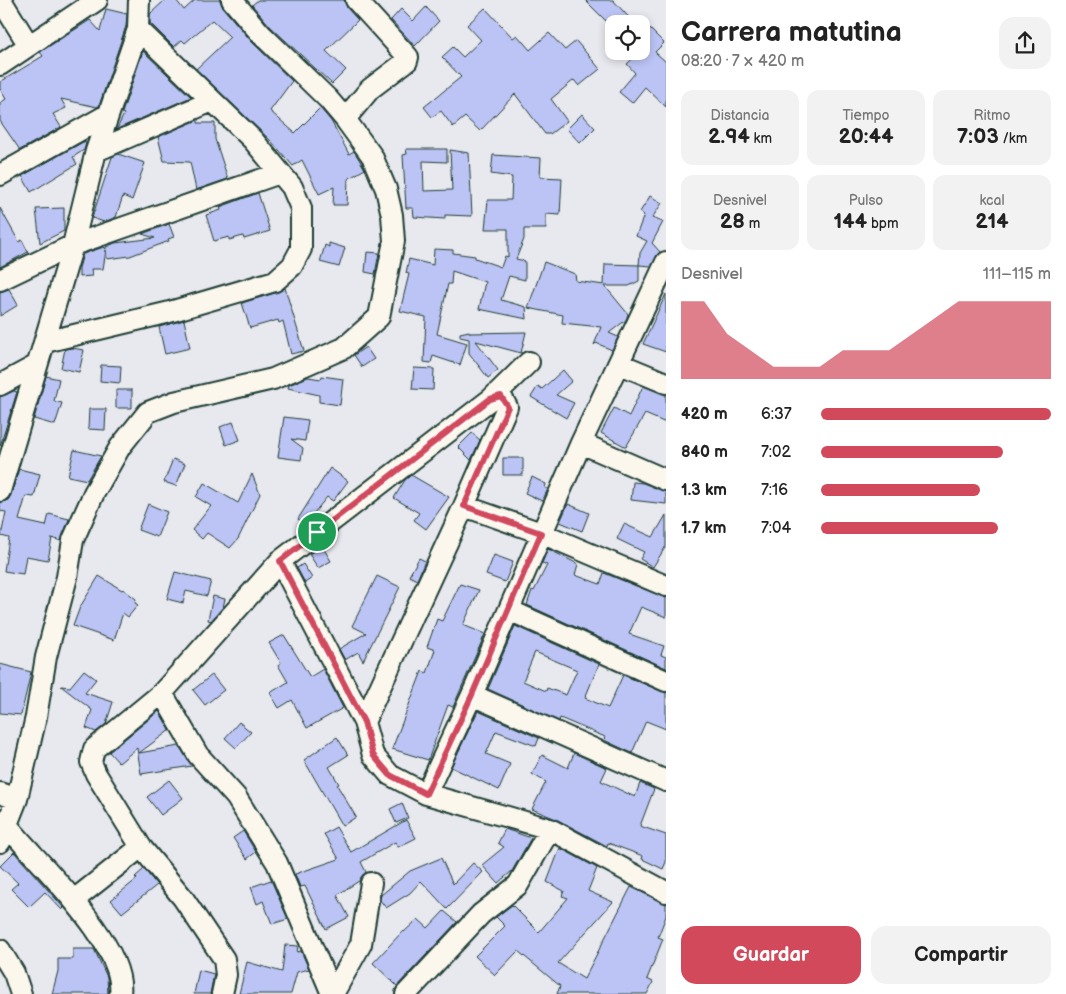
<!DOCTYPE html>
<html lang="es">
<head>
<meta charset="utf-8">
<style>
	:root { --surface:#fff; --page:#f2f2f2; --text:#222; --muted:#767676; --accent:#d1495b }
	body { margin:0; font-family:"Balsamiq Sans",sans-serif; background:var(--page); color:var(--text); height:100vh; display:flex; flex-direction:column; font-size:19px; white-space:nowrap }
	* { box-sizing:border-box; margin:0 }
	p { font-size:16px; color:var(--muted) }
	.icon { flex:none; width:28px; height:28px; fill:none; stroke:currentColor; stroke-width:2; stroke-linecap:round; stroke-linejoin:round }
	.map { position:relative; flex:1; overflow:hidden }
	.drawer { display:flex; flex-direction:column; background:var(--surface); width:400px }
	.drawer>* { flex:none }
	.controls { position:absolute; left:605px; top:15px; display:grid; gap:10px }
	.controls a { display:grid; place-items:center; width:45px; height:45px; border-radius:10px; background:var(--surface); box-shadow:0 2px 8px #0003; font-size:25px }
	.pin { position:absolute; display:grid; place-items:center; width:42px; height:42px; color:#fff; margin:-21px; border:2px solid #fff; border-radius:50%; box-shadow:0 1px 5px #0007 }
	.round { display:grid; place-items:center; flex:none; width:52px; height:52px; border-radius:15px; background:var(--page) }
	.summary { display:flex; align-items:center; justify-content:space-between; height:85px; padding:0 15px }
	h1 { font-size:28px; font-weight:700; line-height:38px }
	.metrics { display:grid; grid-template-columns:repeat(3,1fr); gap:8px; height:85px; padding:5px 15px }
	.metrics div { display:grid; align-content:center; border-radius:12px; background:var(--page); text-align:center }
	.metrics b { font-size:21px; font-weight:700 }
	.metrics small { font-size:14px; font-weight:400 }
	.metrics p { font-size:14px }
	.chart { height:140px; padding:10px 15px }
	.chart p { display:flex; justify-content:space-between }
	.chart svg { width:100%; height:90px; margin-top:5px; fill:var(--accent); opacity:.7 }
	.primary-button { display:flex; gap:10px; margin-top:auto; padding:10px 15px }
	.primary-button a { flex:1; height:58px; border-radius:15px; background:var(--accent); color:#fff; font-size:20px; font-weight:700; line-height:58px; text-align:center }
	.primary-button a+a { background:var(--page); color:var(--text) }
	ul { padding:0 15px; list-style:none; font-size:16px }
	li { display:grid; grid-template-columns:80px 60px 1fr; align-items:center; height:38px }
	li i { height:12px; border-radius:6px; background:var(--accent) }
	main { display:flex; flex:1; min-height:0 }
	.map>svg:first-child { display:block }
</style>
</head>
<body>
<main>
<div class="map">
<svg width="666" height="994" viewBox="0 0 666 994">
	<rect width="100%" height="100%" fill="#e8e8ef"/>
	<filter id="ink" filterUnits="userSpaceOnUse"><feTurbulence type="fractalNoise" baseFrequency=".02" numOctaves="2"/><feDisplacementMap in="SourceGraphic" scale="10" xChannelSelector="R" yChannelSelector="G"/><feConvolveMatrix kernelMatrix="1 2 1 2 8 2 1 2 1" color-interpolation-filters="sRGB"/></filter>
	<g filter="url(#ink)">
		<path fill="#bcc4f6" stroke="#1f3d34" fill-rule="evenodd" d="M165,0h11l8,10 11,-10h25l3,8 29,34 40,39 -22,30 25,22 25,-25 11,13 18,33 5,-3 11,18 -17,10 -1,26h-14l1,-18 -15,7 -17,-34 -9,6 -21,-24 -76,-73 34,-32 -18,-17 -27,23 -3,-3 -8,7 -24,-24v-9z
			M258,0h86l3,8 11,12 -32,31 20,19 -14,14 -62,-58 -18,-21z
			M585,0h28l22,24 -27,-1z
			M426,7l13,14 -24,25 -24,-26 10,-11 12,12z
			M485,8l28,30 4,-3 13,15 19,-17 16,17 11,-9 24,28 -21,17 -5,-6 -23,19 16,22 -17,13h-5l-30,-40 -35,37 -15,-14 -12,10 -12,-16 -9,6 -8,-10 37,-30 -19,-20 11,-10 10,10 18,-17 -14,-15z
			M106,9l21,5 -1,12 -27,80 -2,1 -36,-8 5,9 -13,6 8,13 -41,23 -20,-29v-18l6,-4 -6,-10v-7l43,-26 -3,-4 50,-32 10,11z
			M641,20l23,23 -9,9 11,10v45l-21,-20 -13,16 -13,-11 16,-19 -8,-9 14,-13z
			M143,51l48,46 -74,32 7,-15 -2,-1z
			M582,114l13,14 -15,15 -13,-14z
			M198,120v3h17v16l13,40 -32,11 -6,-28 -26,-1 -6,-24z
			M83,142l3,1 -2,7 -11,7 4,7 -46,28 -9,-16z
			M406,149h41v13l-24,-1 1,30 28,-1 -2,-40 19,3 3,63 -27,-1v4l-31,-2 -1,-9h-7l-3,-53 4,-1z
			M118,154l27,9 -13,37 -9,-4 -7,21 -12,5 -12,-4 20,-61z
			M493,155l48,3 -1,19 22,1 -2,37 -14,-1v15h-22v10l-8,20 9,2v19l-16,-4 -8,24 25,7 1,12 -48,-10 6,-27 -33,-11 -1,13h-3l-11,50 30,9 -7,22 -27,-9 -2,7 -7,-1 2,-45 -26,-6 9,-37 -3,-1 3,-14 24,6 1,-16 19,1v3l22,3v2l26,9 4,-11 3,1v-28h-23l3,-29h23l1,-23 -21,-3z
			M258,193l12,38 -26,8 -1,-3 -14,4v-3l-15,4 -8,-26 15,-5 -1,-3z
			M650,196l12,7 -10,15 11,4 -11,21 8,9 -9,14 -12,-1v16l-10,5h-24l23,28 -2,6 -17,13 9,4 -6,13 -16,-7 -2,2 7,-18 -39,-4 1,-8 -35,-7 16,-46 31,12 1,7 28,4 1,-21 34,1 1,-12 7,-12 -11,-5 8,-21 -4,-3z
			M0,208l19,34 3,-2 6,12 -28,15z
			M64,208v23l-24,12 -4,-34z
			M169,224l5,13 -6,2 1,2 -39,15 -23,3 -1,-9 -3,19h-12l1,7 -13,1v-9l4,-14 21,-7 2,2v-2l9,-4 40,-5 -13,-4z
			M329,243l16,5 -6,19 -19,-5 5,-17 4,2z
			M367,252l12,1 -4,21 -10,-2z
			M285,288l19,63 -13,3 -8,-33 -4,2 -1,-3 -28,8 -8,-25 36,-11z
			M9,289l9,16 -18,11v-24z
			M666,294v58l-23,-8z
			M184,320l6,28 -25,6 -6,-27z
			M469,331l1,2 56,-1 -5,21 -45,-12 22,29 -10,8 -19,-25v-14l-9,-2v-4z
			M366,347l8,12 -12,8 -8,-12z
			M72,348l12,2 -5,22 -18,-4 4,-19z
			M101,365l20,1 -1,17 -20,-2z
			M414,368l20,1 -1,21 -21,-1z
			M563,370l9,11 -16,14 18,8 -8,15 -35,-21 7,-11 4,3z
			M46,376l13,3 -5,22 8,2 -7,22 -21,-6z
			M322,376l21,3 -3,26 -21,-3v-7l-31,-7 1,-3 19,-8 13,2z
			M643,386l23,9v28l-21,-9 -19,33 -25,-14 13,-25 15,8z
			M116,390h16v18h-16z
			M14,391l3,1 -17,54v-49z
			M89,409h17l-1,21 -17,-1z
			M284,417l24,3 -3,21 -14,-2 12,9 -2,12 -23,-3z
			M233,422l7,18 -14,5 -6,-18z
			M472,433l8,7 -9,20 -13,-13z
			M74,450l27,6 -14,24 -19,-4z
			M503,458h20v17h-20z
			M173,459l12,5 -9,22 -12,-4z
			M330,468l18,13 -15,20 -6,-4 -22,27 -7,-5z
			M19,469l21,5 -6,23 -8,-1 -7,24 27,6 3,-12 20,5 -8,22 -9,-3 -4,22 -22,-4 -3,18 -19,-3 5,-33 -8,-2 5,-24 -6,-1v-8l8,-3 3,-5z
			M252,474l8,20 -22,45 -8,9 -23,-15 -5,6 -10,-9 19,-24 -15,-9 8,-14 34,20z
			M411,475l38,22 -23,32 -12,-9 5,-7 -25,-15 11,-18z
			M532,477l14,7 -1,4 3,1 -6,12 -17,-8z
			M633,482l10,1 23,9v12l-35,-4z
			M148,504l19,8 -10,25 -19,-7z
			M568,504l21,9 -7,18 -22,-9z
			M666,515v31l-13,21 -13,-8 4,-7 -27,-13 7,-15 29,13z
			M322,546l9,15 -13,7 -9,-14z
			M548,549l30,15 -3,11 25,9 4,-11 62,25v19l-25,-10 -12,27 35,12 -3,9 5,2v11l-139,-63 5,-15 2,1 13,-26 -5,-2z
			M494,555l19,7 -8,20 -19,-7z
			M419,558l6,3 -8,19 -8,-4z
			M303,564l9,14 -7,5 -8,-15z
			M175,572l36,9 -4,15 -21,-5 -3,12 -16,-4z
			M99,576l23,14 1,-1 13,10 -1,4 3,2 -10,12 -5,-4 -9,27 -41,-14 7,-19z
			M377,576l23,11 -37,74 -5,-9 -13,8 -6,-11 27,-16 -14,-7z
			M460,584l19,6 -16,35 22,9 -32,73 -5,-2 -20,55 -36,-11 30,-78 5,2 8,-23 -8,-3 10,-28 5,2z
			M213,596l12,3 -2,8 -12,14 -3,-1z
			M515,626l84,38 -14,34 23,10 15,-33 43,18v36l-20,-8 -14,32 -28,-13 1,-3 -45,-19 -1,3 -71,-32zM535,652l42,18 -11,25 -19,-7 -1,3 -23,-10z
			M284,635l26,42 13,-8 20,39 -36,20 -15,-28 -13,8 -9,-15 18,-11 -10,-17 3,-2 -12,-20z
			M0,664l31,8 -10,43 -21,-2z
			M84,670l12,9 -11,14 28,9 -7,22 -10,8 -10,-4 6,-18 -31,-24 9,1z
			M212,675l12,15 -19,15 -12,-15z
			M159,711l11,19 -31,23 40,-7 13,20 -51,8 -4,-26 -18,15 -10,-11z
			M478,711l61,27 -3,8 -40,-15 -10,23 24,10 -11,26 -48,-23z
			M239,722l12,10 -15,16 -11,-10z
			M337,737l11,18 -19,12 10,17 -2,1 19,32 -14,9 -38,-66z
			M574,753l33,15 -6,13 34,16 5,-14 14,6 -14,37 26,9v27l-3,7 -21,-10 1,-3 -35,-13 -1,3 -51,-27 -24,-10 14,-27 -14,-8 10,-19 26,13z
			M169,780l14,18 -22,17 -14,-18z
			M402,803l6,15 -12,5 -6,-14z
			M406,820l10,18 -18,9 -3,-5 -34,20 5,10 -7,9 -22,14 12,22 -23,12 -21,-43 -5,1 -5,-13 44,-15 -15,-25 12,-7 15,25z
			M505,829l26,9 -19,33 -14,12 -16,-18 22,-18 -6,-4z
			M243,831l13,21 -9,7 -14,-21z
			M560,848l37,20 -9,23 25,11 -55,61 26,16 47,-92 35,17v12l-8,21 5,2 -16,40 6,3 -6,12h-90l3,-8 -42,-35 -23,24 -20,-19 30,-30 -9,-9 16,-12 27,27 29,-34 -6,-2 2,-5 -17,-9z
			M14,852l50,56 -2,2 -17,-18 -16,15 -18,-18 7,-6 -18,-17z
			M441,858l12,26 20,-21 10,9 -36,37 -26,-28 -11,12 -24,15 -6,-8 1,-5 29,-24z
			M144,869l13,16 -35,28 -11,-13 26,-21 -2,-2z
			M271,880l17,39 -16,5 -9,-23 -6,3 -6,-17z
			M444,911l13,11 -60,64 -24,-23 30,-32 1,1 14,-13 10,9z
			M285,945l13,1 -1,6 4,-1 8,18 -12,3 -6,22h-52l8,-32 35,10z
			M73,949h21l13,28 1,17h-56l6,-23v-12h15z
			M199,970l15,4 -4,20h-16z"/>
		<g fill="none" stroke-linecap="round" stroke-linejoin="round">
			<g stroke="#1f3d34" stroke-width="24">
				<path id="street" d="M1,0l27,44
					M0,65l97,-65
					M345,119l25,-30 37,-28 1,-4 -52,-57
					M96,151l116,-50
					M0,175l107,-60
					M0,280l73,-35 207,-72
					M45,342l121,-29 109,-32 17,-15 9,-17v-41l-9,-21 -39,-47 -115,-111
					M620,364l46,19
					M0,385l37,-20
					M491,399l38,-37
					M581,443l85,37
					M0,491l73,-246 23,-94 42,-122 1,-29
					M464,506l77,27 125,53
					M280,561l84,161 9,33 17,20 36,19 124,35 116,63
					M509,610l157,71
					M162,693l36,62 38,42 41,66 55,131
					M472,695l194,86
					M0,793l17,6
					M426,794l46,-99 109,-252 85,-181
					M7,825c30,38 120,119 113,169
					M0,842l17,-43 19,-82 10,-60 21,-80 6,-37 21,-47 26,-46 28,-35 26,-10 99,-23 71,-31 35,-31 15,-76 -2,-26 -6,-26 -14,-33 -27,-37 -17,-20 -67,-65 -29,-34
					M74,900l67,-53
					M0,950l14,23 7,21
					M222,994l4,-19 -2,-16 -41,-61 -42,-51 -45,-73 -5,-12 3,-13 68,-56 118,-132 211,-162 10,-3 6,11 -43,99 -100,216
					M333,994l28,-50 10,-61
					M406,994l75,-80 37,-29 32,-56"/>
			</g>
			<use href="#street" stroke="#fbf7ec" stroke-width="20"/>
		</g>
	</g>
	<g fill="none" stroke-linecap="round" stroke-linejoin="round" filter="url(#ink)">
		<g stroke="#fff" stroke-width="10">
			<path id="route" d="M501,396l7,11 -44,99 77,27 -69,162 -46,99 -36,-19 -17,-20 -9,-33 -84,-161 210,-162z"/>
		</g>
		<use href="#route" stroke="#d1495b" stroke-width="6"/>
	</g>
</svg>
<div class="controls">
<a><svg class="icon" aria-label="locate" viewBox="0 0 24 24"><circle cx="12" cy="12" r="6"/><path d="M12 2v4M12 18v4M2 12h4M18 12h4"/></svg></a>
</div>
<div class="pin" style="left:317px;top:532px;background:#1e9e55"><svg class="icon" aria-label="arrive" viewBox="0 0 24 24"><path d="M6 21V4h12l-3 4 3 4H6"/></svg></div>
</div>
<section class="drawer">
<div class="summary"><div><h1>Carrera matutina</h1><p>08:20 · 7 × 420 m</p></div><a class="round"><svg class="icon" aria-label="share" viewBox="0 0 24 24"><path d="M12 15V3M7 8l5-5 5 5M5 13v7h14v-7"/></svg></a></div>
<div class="metrics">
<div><p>Distancia</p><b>2.94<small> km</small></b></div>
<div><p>Tiempo</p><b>20:44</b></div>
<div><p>Ritmo</p><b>7:03<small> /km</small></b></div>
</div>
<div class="metrics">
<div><p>Desnivel</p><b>28<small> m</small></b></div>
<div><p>Pulso</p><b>144<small> bpm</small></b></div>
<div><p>kcal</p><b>214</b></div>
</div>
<div class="chart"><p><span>Desnivel</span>111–115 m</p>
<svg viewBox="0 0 160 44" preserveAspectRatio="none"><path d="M0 44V6L10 6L20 22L30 30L40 38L50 38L60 38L70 30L80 30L90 30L100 22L110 14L120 6L130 6L140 6L150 6L160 6V44z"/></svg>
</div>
<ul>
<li><b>420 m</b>6:37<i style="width:100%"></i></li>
<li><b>840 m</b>7:02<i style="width:79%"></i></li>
<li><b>1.3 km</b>7:16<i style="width:69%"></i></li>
<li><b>1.7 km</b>7:04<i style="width:77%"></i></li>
</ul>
<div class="primary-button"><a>Guardar</a><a>Compartir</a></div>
</section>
</main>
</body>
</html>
